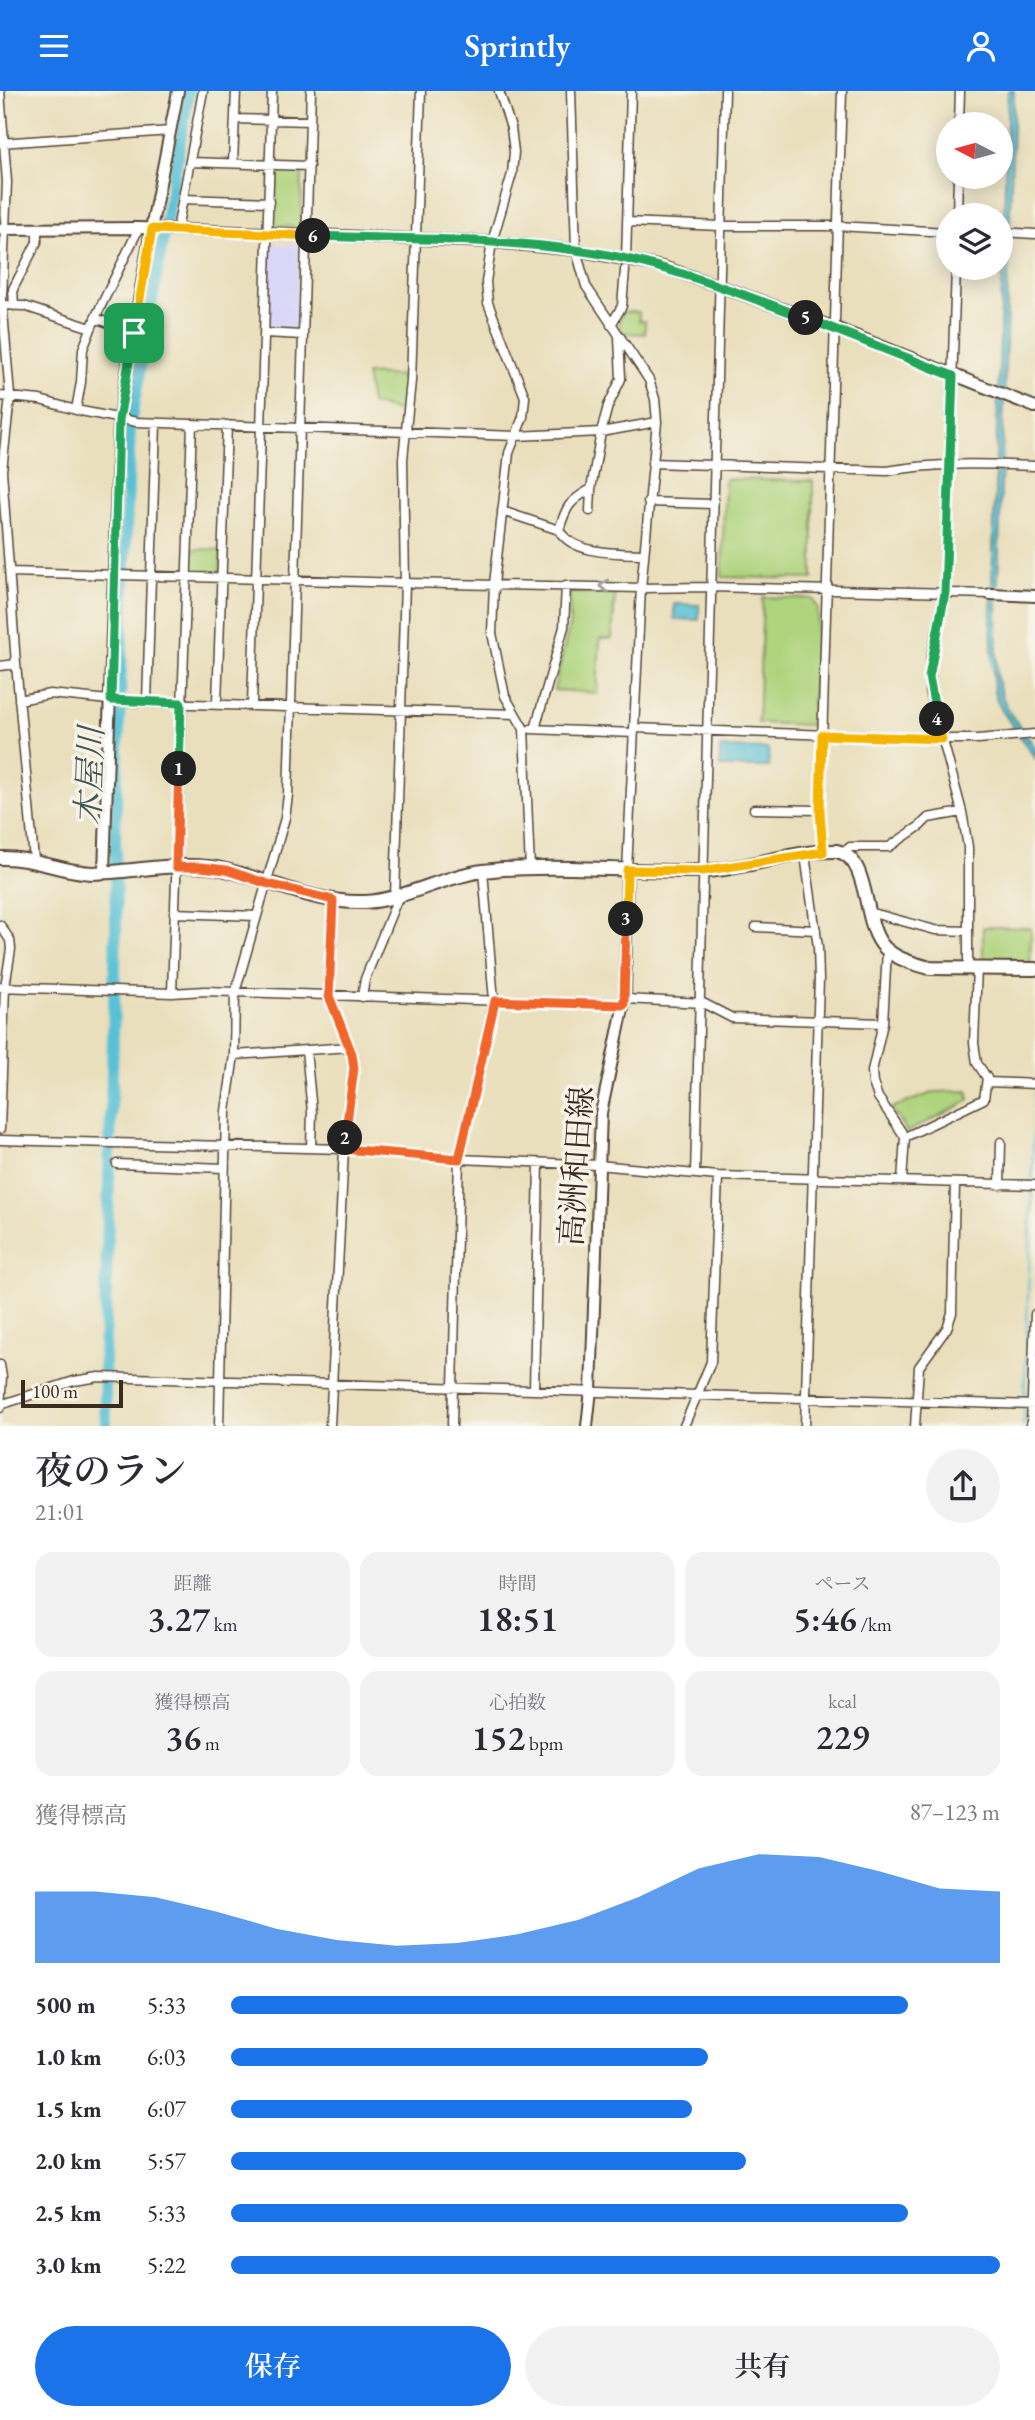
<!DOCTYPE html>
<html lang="ja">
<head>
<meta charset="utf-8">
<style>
	:root { --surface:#fff; --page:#f2f2f3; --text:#2b2b33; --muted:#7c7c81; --accent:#1a73e8 }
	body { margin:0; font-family:"EB Garamond","Noto Serif JP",serif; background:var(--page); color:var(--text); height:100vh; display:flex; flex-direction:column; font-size:26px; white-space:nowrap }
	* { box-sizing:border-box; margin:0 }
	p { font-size:23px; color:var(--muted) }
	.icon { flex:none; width:38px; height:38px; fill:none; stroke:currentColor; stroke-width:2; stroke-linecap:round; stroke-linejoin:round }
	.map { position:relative; height:1335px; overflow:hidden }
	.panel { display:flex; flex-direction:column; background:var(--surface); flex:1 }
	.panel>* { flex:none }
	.needle { width:46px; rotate:276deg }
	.buttons { position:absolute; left:936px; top:21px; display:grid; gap:14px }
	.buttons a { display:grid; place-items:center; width:77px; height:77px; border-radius:50%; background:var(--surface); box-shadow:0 4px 18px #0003; font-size:35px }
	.scale { position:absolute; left:21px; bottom:18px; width:102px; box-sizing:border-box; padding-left:7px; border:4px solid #3b2a1e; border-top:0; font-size:19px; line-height:24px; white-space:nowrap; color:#3b2a1e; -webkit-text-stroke:5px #f7f3e8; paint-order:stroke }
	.pin { position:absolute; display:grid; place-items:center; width:60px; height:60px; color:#fff; margin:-30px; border-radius:14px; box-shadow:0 4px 10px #0006 }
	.km { position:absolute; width:35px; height:35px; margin:-18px; border-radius:50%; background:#222; color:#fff; font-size:19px; line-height:35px; text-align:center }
	.round { display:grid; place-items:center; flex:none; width:74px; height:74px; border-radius:37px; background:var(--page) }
	.summary { display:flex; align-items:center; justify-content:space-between; height:119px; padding:0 35px }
	h1 { font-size:38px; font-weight:600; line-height:52px }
	.stats { display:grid; grid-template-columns:repeat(3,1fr); gap:10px; height:119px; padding:7px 35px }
	.stats div { display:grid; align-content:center; border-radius:18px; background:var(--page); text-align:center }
	.stats b { font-size:35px; font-weight:600 }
	.stats small { font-size:19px; font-weight:400 }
	.stats p { font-size:19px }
	.chart { height:196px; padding:14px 35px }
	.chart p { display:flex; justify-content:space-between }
	.chart svg { width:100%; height:126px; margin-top:7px; fill:var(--accent); opacity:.7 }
	.cta { display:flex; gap:14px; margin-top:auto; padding:14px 35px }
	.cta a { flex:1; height:80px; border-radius:42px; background:var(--accent); color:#fff; font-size:28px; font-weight:600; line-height:80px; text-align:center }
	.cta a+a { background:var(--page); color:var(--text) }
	ul { padding:0 35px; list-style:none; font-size:23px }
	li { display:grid; grid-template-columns:112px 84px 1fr; align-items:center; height:52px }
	li i { height:18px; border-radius:9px; background:var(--accent) }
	header { display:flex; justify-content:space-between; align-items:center; height:91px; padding:0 35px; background:var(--accent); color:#fff; font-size:32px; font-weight:600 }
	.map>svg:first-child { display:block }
</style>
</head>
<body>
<header><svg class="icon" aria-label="menu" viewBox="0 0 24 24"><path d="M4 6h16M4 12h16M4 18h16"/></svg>Sprintly<svg class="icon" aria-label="person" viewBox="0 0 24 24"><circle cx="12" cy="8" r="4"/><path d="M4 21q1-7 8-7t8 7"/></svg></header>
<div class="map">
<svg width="1035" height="1335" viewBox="0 0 1035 1335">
	<rect width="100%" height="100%" fill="#f7f3e8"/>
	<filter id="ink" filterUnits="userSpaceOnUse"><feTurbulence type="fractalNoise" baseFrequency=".0143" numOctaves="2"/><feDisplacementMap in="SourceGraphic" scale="14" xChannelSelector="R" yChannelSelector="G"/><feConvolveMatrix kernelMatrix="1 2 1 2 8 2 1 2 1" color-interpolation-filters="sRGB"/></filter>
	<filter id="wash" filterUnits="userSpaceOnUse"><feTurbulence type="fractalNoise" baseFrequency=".00686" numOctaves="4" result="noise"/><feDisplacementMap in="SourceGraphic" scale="28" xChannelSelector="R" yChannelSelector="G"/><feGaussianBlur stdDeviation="1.57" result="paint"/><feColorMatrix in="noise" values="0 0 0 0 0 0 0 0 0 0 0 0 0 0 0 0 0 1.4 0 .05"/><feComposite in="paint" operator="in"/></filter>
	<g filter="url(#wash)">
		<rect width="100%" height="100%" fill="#e9dfbc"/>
		<path fill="#d9d7f8" d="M271,153l28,1 -3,86 -29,-1z"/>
		<path fill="#afd47e" stroke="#757f4e" stroke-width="2" d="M272,77l30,1 -1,58 -31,-1z
			M623,221h16v9h6v13l-23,-1 -3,-11z
			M366,283l40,2 -4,36 -31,-8z
			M725,388l88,2v98l-91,-2z
			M191,458l30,1 -1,25 -31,-1z
			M570,501l45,3 -3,44h-12l-3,54 -43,-3 16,-67z
			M763,506l50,2 5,9 -7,117 -53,-2z
			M983,836l48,1 -1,36 -47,-1z
			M968,1000l1,10 -62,31 -16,-24 44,-16z"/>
		<path fill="#59c1d5" stroke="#4a767a" stroke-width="2" d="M1008,0h6l-17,516v71l4,16 8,18 26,35v11l-34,-49 -7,-17 -3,-75z
			M674,513l25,1v15l-25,-1z
			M720,657l48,1 1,18h-49z"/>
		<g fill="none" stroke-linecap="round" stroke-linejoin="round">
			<path stroke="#59c1d5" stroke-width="2" d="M993,566l1,12
				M1032,1089l3,-92
				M1024,1309l8,-211
				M1023,1335l1,-16"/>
			<path stroke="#59c1d5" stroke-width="12" d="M106,1335l-2,-66 12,-431 -1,-98 15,-406 59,-334"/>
		</g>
	</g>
	<g filter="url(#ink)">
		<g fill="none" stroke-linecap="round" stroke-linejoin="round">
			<g stroke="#554536" stroke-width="11">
				<path id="street" d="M0,0l7,91 -5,117 8,97 -8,75 14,193 18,196
					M499,0l12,37 3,24 -2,22 -20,68 -6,40 2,21 37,94 -2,20 -14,36 -15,131 -2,49 13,63 19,33 6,140
					M571,0l5,159 10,36 63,94 6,19 2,23 -16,166 -14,282
					M235,28l75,2
					M959,33l1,-33
					M0,52l171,-12
					M190,71l119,4
					M233,72l3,-72
					M183,108l86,3
					M957,124l1,-38
					M627,131l93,4h117l111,6
					M177,139l26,-139
					M1001,141l34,2
					M626,168l5,-168
					M956,177l-11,325 -14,65 -1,34 32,120 6,35v120
					M3,214l21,1 67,22
					M14,215l-1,-17 24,-47v-13
					M95,227l39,14
					M611,234l11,-19 3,-36
					M265,242l37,2
					M0,305l40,4 36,10 61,12 379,14 85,-4 56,-10
					M76,319l5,-28 2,-33 14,-35 42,-86
					M652,372l235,8c49,-9 98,-7 148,-5
					M648,411l64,2
					M502,420l57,19c14,25 59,23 85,24
					M590,420l1,-22 10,-57 7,-26 13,-27 -2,-42
					M559,439c7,-23 10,-29 32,-41
					M10,481l395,11 236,5 69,-1 280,7
					M0,575l16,-2
					M19,609l31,-6 78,8 387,12
					M147,611l9,-279
					M217,612l10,-278
					M252,614l20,-614
					M634,637l308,11h36l57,-5
					M531,638l103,4
					M535,638l29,-102 2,-42
					M754,718l66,1
					M823,760l-3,-41 22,-719
					M844,761l6,-5h39l31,-21 8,-8 34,-6
					M805,764l13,92 1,32 -14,447
					M395,805l10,-313 -2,-124 8,-78 10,-290
					M869,821l66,18 33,1
					M174,822l82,3
					M0,834l10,15 1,9 -6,38 -5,142
					M756,836l60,3
					M887,859l-4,73 -11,48 1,12 5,14 27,40 -3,44
					M0,896l172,6 33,-2 419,14
					M172,902l20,-569
					M362,906l3,-18 34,-84
					M625,908l78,4 29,15 151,5
					M306,959l6,62 -1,36
					M234,964l116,-8
					M988,991l47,2
					M905,1046l79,-38 3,-21 -10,-15 -3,-20 3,-76
					M0,1049l344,9 115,10 139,6 120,11 317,9
					M117,1073l107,4
					M695,1083l30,-1083
					M1000,1094l1,-43
					M0,1274l2,12 -2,31
					M534,1297l5,-225
					M0,1314l74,-24 25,-4 936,28
					M219,1335l7,-315 8,-56 1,-62 50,-175 3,-23 23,-704
					M330,1335l14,-277 10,-81 -2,-14 -23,-58 4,-96
					M452,1335l7,-267 35,-158 -11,-130
					M684,1335l27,-64 7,-186
					M915,1335l4,-59 28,-39 5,-15 3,-129
					M1031,1335l4,-112"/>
			</g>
			<g stroke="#554536" stroke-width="14">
				<path id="secondary" d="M0,138l139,-1 353,14 84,8 87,17 56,19 114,41 202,80
					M990,503l45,2
					M104,782l15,-453 32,-191 27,-138
					M587,1335l4,-36 10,-277 24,-114 2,-129"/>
			</g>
			<g stroke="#554536" stroke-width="16">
				<path id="primary" d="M0,767c33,-1 61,14 93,15 44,-1 90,-13 133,-3 46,11 90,34 139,32 39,-2 78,-26 118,-31 72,-8 145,1 217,0 46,-1 91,-21 137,-20 35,8 24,74 48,97 11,11 30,16 45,20l105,1"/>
			</g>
			<use href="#street" stroke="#fff" stroke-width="8"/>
			<use href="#secondary" stroke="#fff" stroke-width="10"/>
			<use href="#primary" stroke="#fff" stroke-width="12"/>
		</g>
		<defs><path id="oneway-chevron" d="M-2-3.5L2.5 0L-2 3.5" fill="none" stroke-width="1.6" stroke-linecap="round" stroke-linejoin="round" transform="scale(1.75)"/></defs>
		<use stroke="#a79f9a" href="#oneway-chevron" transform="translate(604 495) rotate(-178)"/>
	</g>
	<g fill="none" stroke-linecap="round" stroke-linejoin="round" filter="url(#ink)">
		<g stroke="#fff" stroke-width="14">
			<path id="split-1" d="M134,242l-15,87 -8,280 70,3 -2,66"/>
		</g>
		<g stroke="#fff" stroke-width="14">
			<path id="split-2" d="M179,678l-3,98h25l25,3 39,13 68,17 -4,96 23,58 2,14 -9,70"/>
		</g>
		<g stroke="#fff" stroke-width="14">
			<path id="split-3" d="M345,1047l-1,11 115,10 36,-158 129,4 2,-86"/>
		</g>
		<g stroke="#fff" stroke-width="14">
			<path id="split-4" d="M626,828l1,-49 75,1 121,-19 -3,-42 2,-75 120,4 -5,-20"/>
		</g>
		<g stroke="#fff" stroke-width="14">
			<path id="split-5" d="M806,227l147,58 -8,217 -16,84 8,42"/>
		</g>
		<g stroke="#fff" stroke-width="14">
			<path id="split-6" d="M313,145c88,3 176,2 263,14 80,10 155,40 230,68"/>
		</g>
		<g stroke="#fff" stroke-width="14">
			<path id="split-7" d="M134,242l18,-104 161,7"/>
		</g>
		<use href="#split-1" stroke="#22a559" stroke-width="9"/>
		<use href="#split-2" stroke="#f0652b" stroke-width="9"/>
		<use href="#split-3" stroke="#f0652b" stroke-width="9"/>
		<use href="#split-4" stroke="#f5b400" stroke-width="9"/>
		<use href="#split-5" stroke="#22a559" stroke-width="9"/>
		<use href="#split-6" stroke="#22a559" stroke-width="9"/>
		<use href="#split-7" stroke="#f5b400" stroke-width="9"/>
	</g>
	<g text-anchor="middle" stroke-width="7" stroke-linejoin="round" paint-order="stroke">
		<g font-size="32" fill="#3b2a1e" stroke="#f7f3e8">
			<text transform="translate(576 1075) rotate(-86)" y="11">高洲和田線</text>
		</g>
		<g font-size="33" font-style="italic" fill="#445755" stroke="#f7f3e8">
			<text transform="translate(89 685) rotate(-88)" y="12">木屋川</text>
		</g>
	</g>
</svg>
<div class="buttons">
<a><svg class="needle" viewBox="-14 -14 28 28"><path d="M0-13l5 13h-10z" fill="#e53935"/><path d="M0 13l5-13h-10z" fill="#7c7c81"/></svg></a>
<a><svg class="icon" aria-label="layers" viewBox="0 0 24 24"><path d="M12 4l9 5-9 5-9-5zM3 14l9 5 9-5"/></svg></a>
</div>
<div class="scale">100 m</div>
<div class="pin" style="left:134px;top:242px;background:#1e9e55"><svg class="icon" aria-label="arrive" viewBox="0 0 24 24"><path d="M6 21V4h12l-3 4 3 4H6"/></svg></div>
<b class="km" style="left:179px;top:678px">1</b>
<b class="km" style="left:345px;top:1047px">2</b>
<b class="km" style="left:626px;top:828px">3</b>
<b class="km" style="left:937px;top:628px">4</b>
<b class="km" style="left:806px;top:227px">5</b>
<b class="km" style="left:313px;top:145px">6</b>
</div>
<section class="panel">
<div class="summary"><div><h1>夜のラン</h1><p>21:01</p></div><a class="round"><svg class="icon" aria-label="share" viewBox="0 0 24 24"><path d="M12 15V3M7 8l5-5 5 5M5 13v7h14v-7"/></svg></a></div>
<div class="stats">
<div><p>距離</p><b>3.27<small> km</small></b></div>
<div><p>時間</p><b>18:51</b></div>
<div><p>ペース</p><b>5:46<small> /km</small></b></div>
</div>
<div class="stats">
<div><p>獲得標高</p><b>36<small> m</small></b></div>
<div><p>心拍数</p><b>152<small> bpm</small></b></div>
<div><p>kcal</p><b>229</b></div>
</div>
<div class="chart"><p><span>獲得標高</span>87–123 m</p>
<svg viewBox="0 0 160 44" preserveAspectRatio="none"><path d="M0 44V19L10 19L20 21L30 26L40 32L50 36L60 38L70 37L80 34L90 29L100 21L110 11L120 6L130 7L140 12L150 18L160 19V44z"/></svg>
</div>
<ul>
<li><b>500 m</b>5:33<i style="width:88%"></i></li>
<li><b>1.0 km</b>6:03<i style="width:62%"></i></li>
<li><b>1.5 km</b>6:07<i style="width:60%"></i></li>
<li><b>2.0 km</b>5:57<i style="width:67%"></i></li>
<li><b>2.5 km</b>5:33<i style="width:88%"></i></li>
<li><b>3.0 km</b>5:22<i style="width:100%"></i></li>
</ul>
<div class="cta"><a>保存</a><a>共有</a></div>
</section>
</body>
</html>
